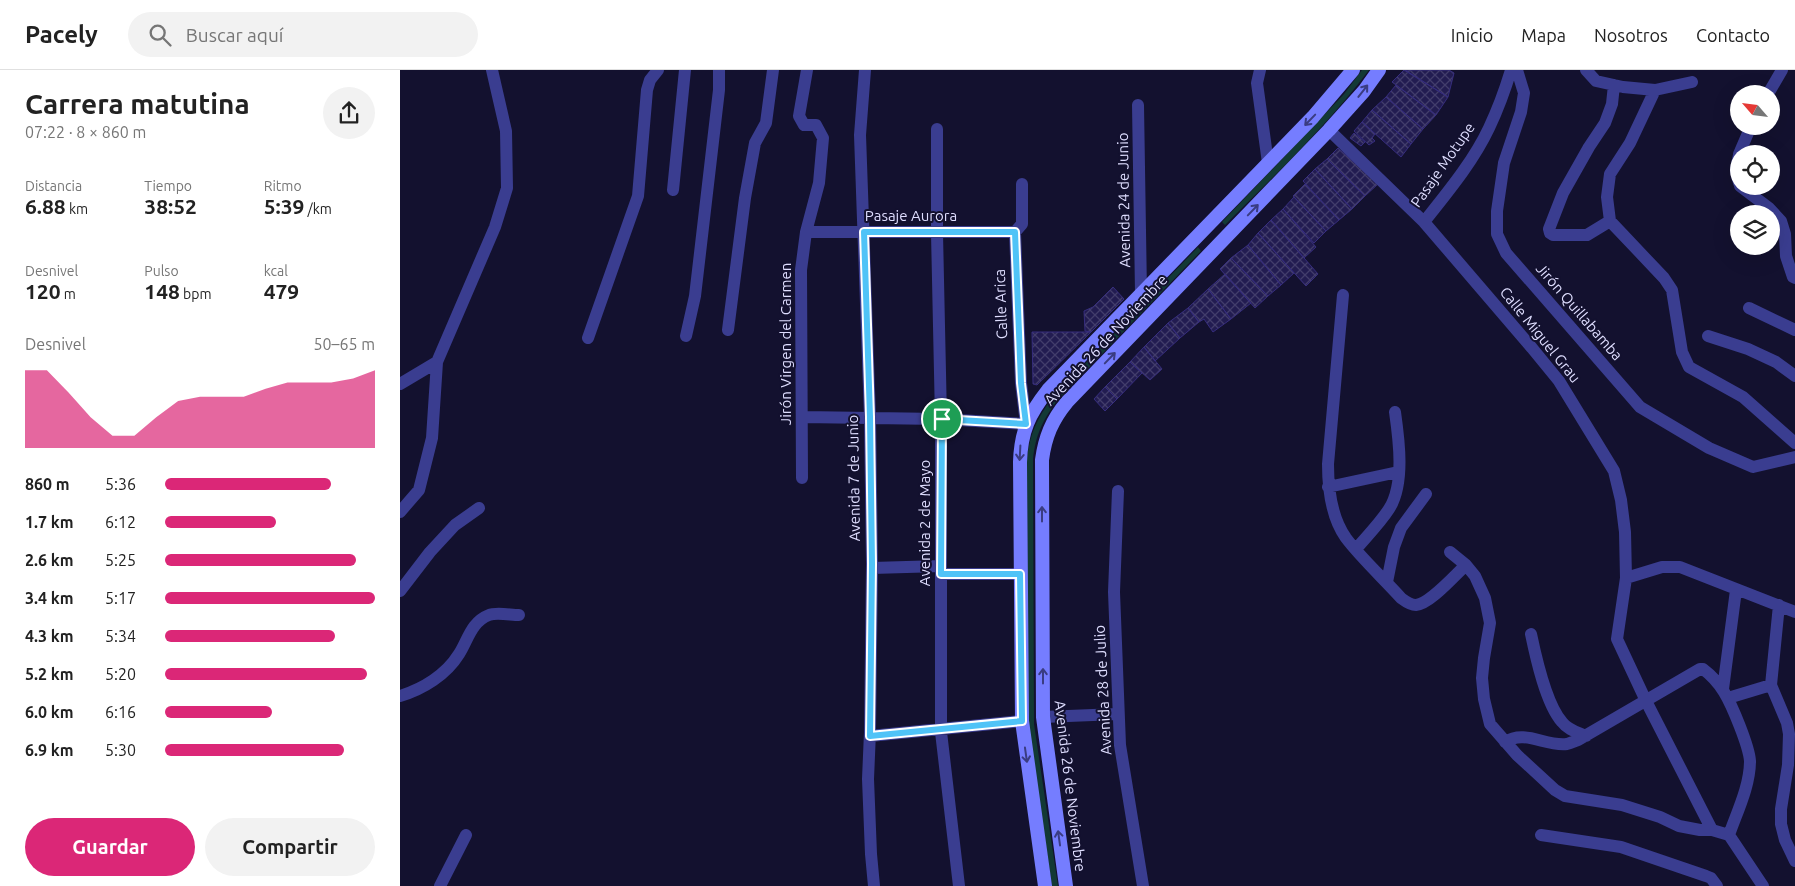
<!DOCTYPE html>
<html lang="es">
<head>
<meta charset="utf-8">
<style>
	:root { --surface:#fff; --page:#f2f2f2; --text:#222; --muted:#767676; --line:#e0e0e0; --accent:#db2777 }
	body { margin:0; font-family:Ubuntu,sans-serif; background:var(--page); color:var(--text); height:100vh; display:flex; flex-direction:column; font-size:19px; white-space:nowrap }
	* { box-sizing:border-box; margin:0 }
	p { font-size:16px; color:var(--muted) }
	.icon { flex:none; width:28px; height:28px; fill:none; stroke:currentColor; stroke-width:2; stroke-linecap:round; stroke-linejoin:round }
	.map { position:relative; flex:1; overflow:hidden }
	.panel { display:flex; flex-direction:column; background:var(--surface); width:400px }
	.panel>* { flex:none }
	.needle { width:32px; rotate:298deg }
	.controls { position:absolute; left:1330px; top:15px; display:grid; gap:10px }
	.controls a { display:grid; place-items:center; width:50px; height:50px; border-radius:50%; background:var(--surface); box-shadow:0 5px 20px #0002; font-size:25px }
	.pin { position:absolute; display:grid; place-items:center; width:42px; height:42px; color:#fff; margin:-21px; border:2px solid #fff; border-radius:50%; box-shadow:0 1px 5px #0007 }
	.round { display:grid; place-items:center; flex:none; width:52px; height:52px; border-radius:26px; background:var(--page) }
	.headline { display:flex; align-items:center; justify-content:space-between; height:85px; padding:0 25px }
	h1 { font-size:28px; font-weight:700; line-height:38px }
	.stats { display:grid; grid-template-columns:repeat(3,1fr); gap:8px; height:85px; padding:5px 25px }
	.stats div { display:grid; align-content:center }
	.stats b { font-size:21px; font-weight:700 }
	.stats small { font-size:14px; font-weight:400 }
	.stats p { font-size:14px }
	.chart { height:140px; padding:10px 25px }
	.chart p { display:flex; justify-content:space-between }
	.chart svg { width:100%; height:90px; margin-top:5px; fill:var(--accent); opacity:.7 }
	.action { display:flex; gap:10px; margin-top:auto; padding:10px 25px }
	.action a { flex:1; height:58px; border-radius:30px; background:var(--accent); color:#fff; font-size:20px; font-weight:700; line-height:58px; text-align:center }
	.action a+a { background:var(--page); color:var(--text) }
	ul { padding:0 25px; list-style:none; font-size:16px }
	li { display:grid; grid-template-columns:80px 60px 1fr; align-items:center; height:38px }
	li i { height:12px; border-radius:6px; background:var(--accent) }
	header { display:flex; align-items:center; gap:30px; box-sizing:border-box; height:70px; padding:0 25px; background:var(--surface); border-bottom:1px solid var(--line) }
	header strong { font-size:24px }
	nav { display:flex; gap:28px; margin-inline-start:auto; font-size:18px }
	.search { width:350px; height:45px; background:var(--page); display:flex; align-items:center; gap:12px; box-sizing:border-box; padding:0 18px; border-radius:28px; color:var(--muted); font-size:19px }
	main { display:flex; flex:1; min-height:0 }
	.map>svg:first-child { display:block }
</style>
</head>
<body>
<header>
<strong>Pacely</strong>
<div class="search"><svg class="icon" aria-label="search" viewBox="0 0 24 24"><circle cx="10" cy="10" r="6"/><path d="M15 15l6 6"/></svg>Buscar aquí</div>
<nav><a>Inicio</a><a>Mapa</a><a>Nosotros</a><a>Contacto</a></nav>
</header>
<main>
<section class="panel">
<div class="headline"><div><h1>Carrera matutina</h1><p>07:22 · 8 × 860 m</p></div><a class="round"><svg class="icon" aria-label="share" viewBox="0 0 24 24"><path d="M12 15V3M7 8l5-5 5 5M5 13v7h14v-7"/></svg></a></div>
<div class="stats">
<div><p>Distancia</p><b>6.88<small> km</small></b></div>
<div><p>Tiempo</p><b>38:52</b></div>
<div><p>Ritmo</p><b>5:39<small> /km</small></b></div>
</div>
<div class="stats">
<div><p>Desnivel</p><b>120<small> m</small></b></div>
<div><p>Pulso</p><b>148<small> bpm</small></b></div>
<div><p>kcal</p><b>479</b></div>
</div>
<div class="chart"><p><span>Desnivel</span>50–65 m</p>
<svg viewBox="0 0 160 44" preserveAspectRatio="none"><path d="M0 44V6L10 6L20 17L30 29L40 38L50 38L60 29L70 21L80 19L90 19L100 19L110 15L120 12L130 12L140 12L150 10L160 6V44z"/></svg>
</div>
<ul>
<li><b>860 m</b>5:36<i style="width:79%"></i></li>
<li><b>1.7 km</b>6:12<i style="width:53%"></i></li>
<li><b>2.6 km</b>5:25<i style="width:91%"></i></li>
<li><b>3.4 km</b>5:17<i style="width:100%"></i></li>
<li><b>4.3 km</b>5:34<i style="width:81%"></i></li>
<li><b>5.2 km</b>5:20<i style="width:96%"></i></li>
<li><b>6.0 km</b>6:16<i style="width:51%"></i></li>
<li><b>6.9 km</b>5:30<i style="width:85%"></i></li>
</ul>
<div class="action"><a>Guardar</a><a>Compartir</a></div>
</section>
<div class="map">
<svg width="1395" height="816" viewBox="0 0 1395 816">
	<defs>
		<pattern id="building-cross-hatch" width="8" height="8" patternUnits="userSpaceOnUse" patternTransform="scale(1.25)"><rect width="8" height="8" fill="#221c51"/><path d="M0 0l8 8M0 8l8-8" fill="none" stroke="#423d6b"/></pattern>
	</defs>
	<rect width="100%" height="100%" fill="#13112f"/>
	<path fill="#133935" d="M962,0h7c-43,57 -94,105 -144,155l-3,-3 122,-128z
		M798,177l3,4 -145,151c-14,20 -20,32 -23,57l1,265 24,162h-6l-24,-161 -1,-266c3,-26 10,-40 25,-61z"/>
	<path fill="url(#building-cross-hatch)" stroke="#362d7e" d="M1004,0l44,27 -12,18 -44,-33z
		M1005,0h44l5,3 -6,24z
		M996,15l40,30 -13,14 -37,-32z
		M986,27l37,32 -12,15 -39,-34z
		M972,40l39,34 -10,13 -39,-35z
		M962,52l13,12 -3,4 3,3 -6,4 -15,-14z
		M954,63l11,9 -4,4 -11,-8z
		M938,78l40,36 -13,12 -38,-37z
		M927,89l38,37 -13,13 -37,-40z
		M915,99l37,40 -13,11 -36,-39z
		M905,114l34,36 -13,11 -33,-35z
		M894,127l32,34 -12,12 -31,-34z
		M883,139l33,38 -12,11 -33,-38z
		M871,150l47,54 -12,12 -48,-53z
		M858,163l36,40 -13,12 -33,-40z
		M848,175l33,40 -13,11 -37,-38z
		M831,188l37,38 -13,12 -35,-39z
		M825,204l26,29 -20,16 -23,-30z
		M713,217l11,12 -33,33 -6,-1 -1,-20 9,-4z
		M808,219l23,30 -18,13 -9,-13 -5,3 -11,-14z
		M788,238l11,14 -19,16 -12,-15z
		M768,253l12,15 -25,23 -11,-14z
		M632,262h59l-54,53 -4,-1z
		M744,277l18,22 -12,11 -20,-18z
		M730,292l12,11 -25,26 -12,-12z
		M705,317l12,12 -12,12 -11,-12z"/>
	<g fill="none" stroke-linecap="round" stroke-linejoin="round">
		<path stroke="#3a3d90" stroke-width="12" d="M465,0l-5,65 10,282 2,147 -2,168 -2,47 3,75 3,32
			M860,0l-3,13 11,80
			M1117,0l7,23 -3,19 -17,51 -7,48v23l9,19 134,154 69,41 44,19 42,-10
			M1186,0l10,11 27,6 32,3 37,-8
			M1255,20l-25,53 -20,31 -3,23 3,24 54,57 8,12 10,62 7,15 54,30 52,46
			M1368,24l14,-24
			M738,35l3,188
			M537,59v104l4,186v313l18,154
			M929,60l95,92 108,126 27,33 55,90 7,29 4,32 1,46 -9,61 29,62 66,129
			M1339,84l12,-28
			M1339,85l-3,15 3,13
			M1340,116l29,22 12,13 4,13 1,22 7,21 2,1
			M273,120l12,-120
			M1210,151l-23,14h-34l-3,-2 -1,-4 14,-36 26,-46 16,-24 7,-19 2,-19
			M1024,152c23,-29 49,-60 65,-94 9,-19 16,-38 22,-58
			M406,162h209
			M943,225l-15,169c0,25 3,53 18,74 15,20 38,41 55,60 4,3 9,7 15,7 14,-1 39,-30 50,-40
			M1349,238l46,22
			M328,260l17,-132 10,-55 11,-20 7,-53
			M286,266l9,-40 24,-206v-20
			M1308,266l40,13 28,13 19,14
			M188,268l50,-142 9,-106 3,-10 8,-10
			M0,314l37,-22
			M402,347l139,2 85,5 -5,-41 -6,-151 7,-8v-40
			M402,408l-1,-208 5,-38 13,-49 4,-45 -7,-13h-12l-5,-9 8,-46
			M928,417l70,-15
			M718,421l-4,101 6,153 23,141
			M0,442l19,-22 13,-52 5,-76 58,-135 12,-39 -1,-57 -14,-61
			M956,479c11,-13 24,-26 33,-40 16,-25 10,-69 6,-97
			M1050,482l16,13 9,11 10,22 5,25 -6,35 -2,20 2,21 6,25 27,31 38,35 10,6 57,9 38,12 19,9 21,4h12l17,5
			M472,498l69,-2
			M541,504h79
			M1226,508l36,-11h18l115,45
			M987,512l7,-35 7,-19 25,-34
			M0,521l30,-39 25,-27 24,-17
			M1379,535l-8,80 16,38 2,11 -1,31 -7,44v15l4,16 10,21
			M1131,564c5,24 15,70 31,88 6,8 15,10 24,14
			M1323,619l13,-99
			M0,626c23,-7 46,-21 59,-42 9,-14 12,-32 30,-39 7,-3 22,0 30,0
			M1328,628l43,-13
			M643,647l75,-3
			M470,666l152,-15
			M1105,672c20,-13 41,5 62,2 4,-1 8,-3 11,-4l122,-71h3c8,6 16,15 21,23 8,13 25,54 26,69 0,25 -13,51 -21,74
			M1141,765l80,12 85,29 5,2 6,8
			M1329,765l34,51
			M40,816l26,-51"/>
		<path stroke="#757dff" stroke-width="14" d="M645,816l-23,-165 -2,-259c1,-31 9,-48 28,-72l265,-273 40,-47
			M666,816l-23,-169 -1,-257c3,-23 10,-40 25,-58l262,-272 35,-39 15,-21"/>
	</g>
	<defs><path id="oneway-shaft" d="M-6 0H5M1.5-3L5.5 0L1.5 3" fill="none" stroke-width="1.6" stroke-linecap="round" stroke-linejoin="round" transform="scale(1.25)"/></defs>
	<g stroke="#3a3c82">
		<use href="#oneway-shaft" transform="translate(963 21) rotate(-52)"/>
		<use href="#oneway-shaft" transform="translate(910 50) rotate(134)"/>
		<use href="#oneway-shaft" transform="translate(853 140) rotate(-46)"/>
		<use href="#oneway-shaft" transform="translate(710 288) rotate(-46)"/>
		<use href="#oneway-shaft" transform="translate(620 383) rotate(93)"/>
		<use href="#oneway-shaft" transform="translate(642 444) rotate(-90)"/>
		<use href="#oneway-shaft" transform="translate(643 606) rotate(-90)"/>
		<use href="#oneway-shaft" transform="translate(626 685) rotate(82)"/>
		<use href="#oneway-shaft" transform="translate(659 768) rotate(-98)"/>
	</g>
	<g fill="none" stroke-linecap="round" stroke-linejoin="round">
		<g stroke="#fff" stroke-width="10">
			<path id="route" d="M464,162h151l6,151 5,41 -84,-5 -1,155h79l2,147 -152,15 2,-172 -2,-147z"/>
		</g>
		<use href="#route" stroke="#4fc3f7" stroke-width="6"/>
	</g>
	<g text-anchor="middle" stroke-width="4" stroke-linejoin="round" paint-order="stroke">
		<g font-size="15" fill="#dfdeff" stroke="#13112f">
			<text transform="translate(1043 95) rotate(-55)" y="5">Pasaje Motupe</text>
			<text transform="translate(724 130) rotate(-91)" y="5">Avenida 24 de Junio</text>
			<text x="511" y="151">Pasaje Aurora</text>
			<text transform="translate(601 234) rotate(-92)" y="5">Calle Arica</text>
			<text transform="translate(1179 242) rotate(49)" y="5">Jirón Quillabamba</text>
			<text transform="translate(1140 265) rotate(51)" y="5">Calle Miguel Grau</text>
			<text transform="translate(706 270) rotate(-47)" y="5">Avenida 26 de Noviembre</text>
			<text transform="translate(386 274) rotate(-90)" y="5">Jirón Virgen del Carmen</text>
			<text transform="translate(454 408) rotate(-91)" y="5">Avenida 7 de Junio</text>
			<text transform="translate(525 453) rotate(-90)" y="5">Avenida 2 de Mayo</text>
			<text transform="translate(703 620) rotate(-93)" y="5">Avenida 28 de Julio</text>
			<text transform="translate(670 716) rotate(83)" y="5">Avenida 26 de Noviembre</text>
		</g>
	</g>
</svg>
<div class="controls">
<a><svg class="needle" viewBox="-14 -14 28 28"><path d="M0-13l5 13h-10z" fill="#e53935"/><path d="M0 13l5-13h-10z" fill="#767676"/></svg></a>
<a><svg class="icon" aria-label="locate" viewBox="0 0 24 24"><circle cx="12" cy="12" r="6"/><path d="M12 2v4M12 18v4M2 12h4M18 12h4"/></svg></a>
<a><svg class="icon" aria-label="layers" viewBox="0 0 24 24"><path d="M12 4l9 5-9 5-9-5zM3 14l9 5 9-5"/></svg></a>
</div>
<div class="pin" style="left:542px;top:349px;background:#1e9e55"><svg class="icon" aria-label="arrive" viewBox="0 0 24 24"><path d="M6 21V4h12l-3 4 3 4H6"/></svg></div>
</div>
</main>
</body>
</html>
